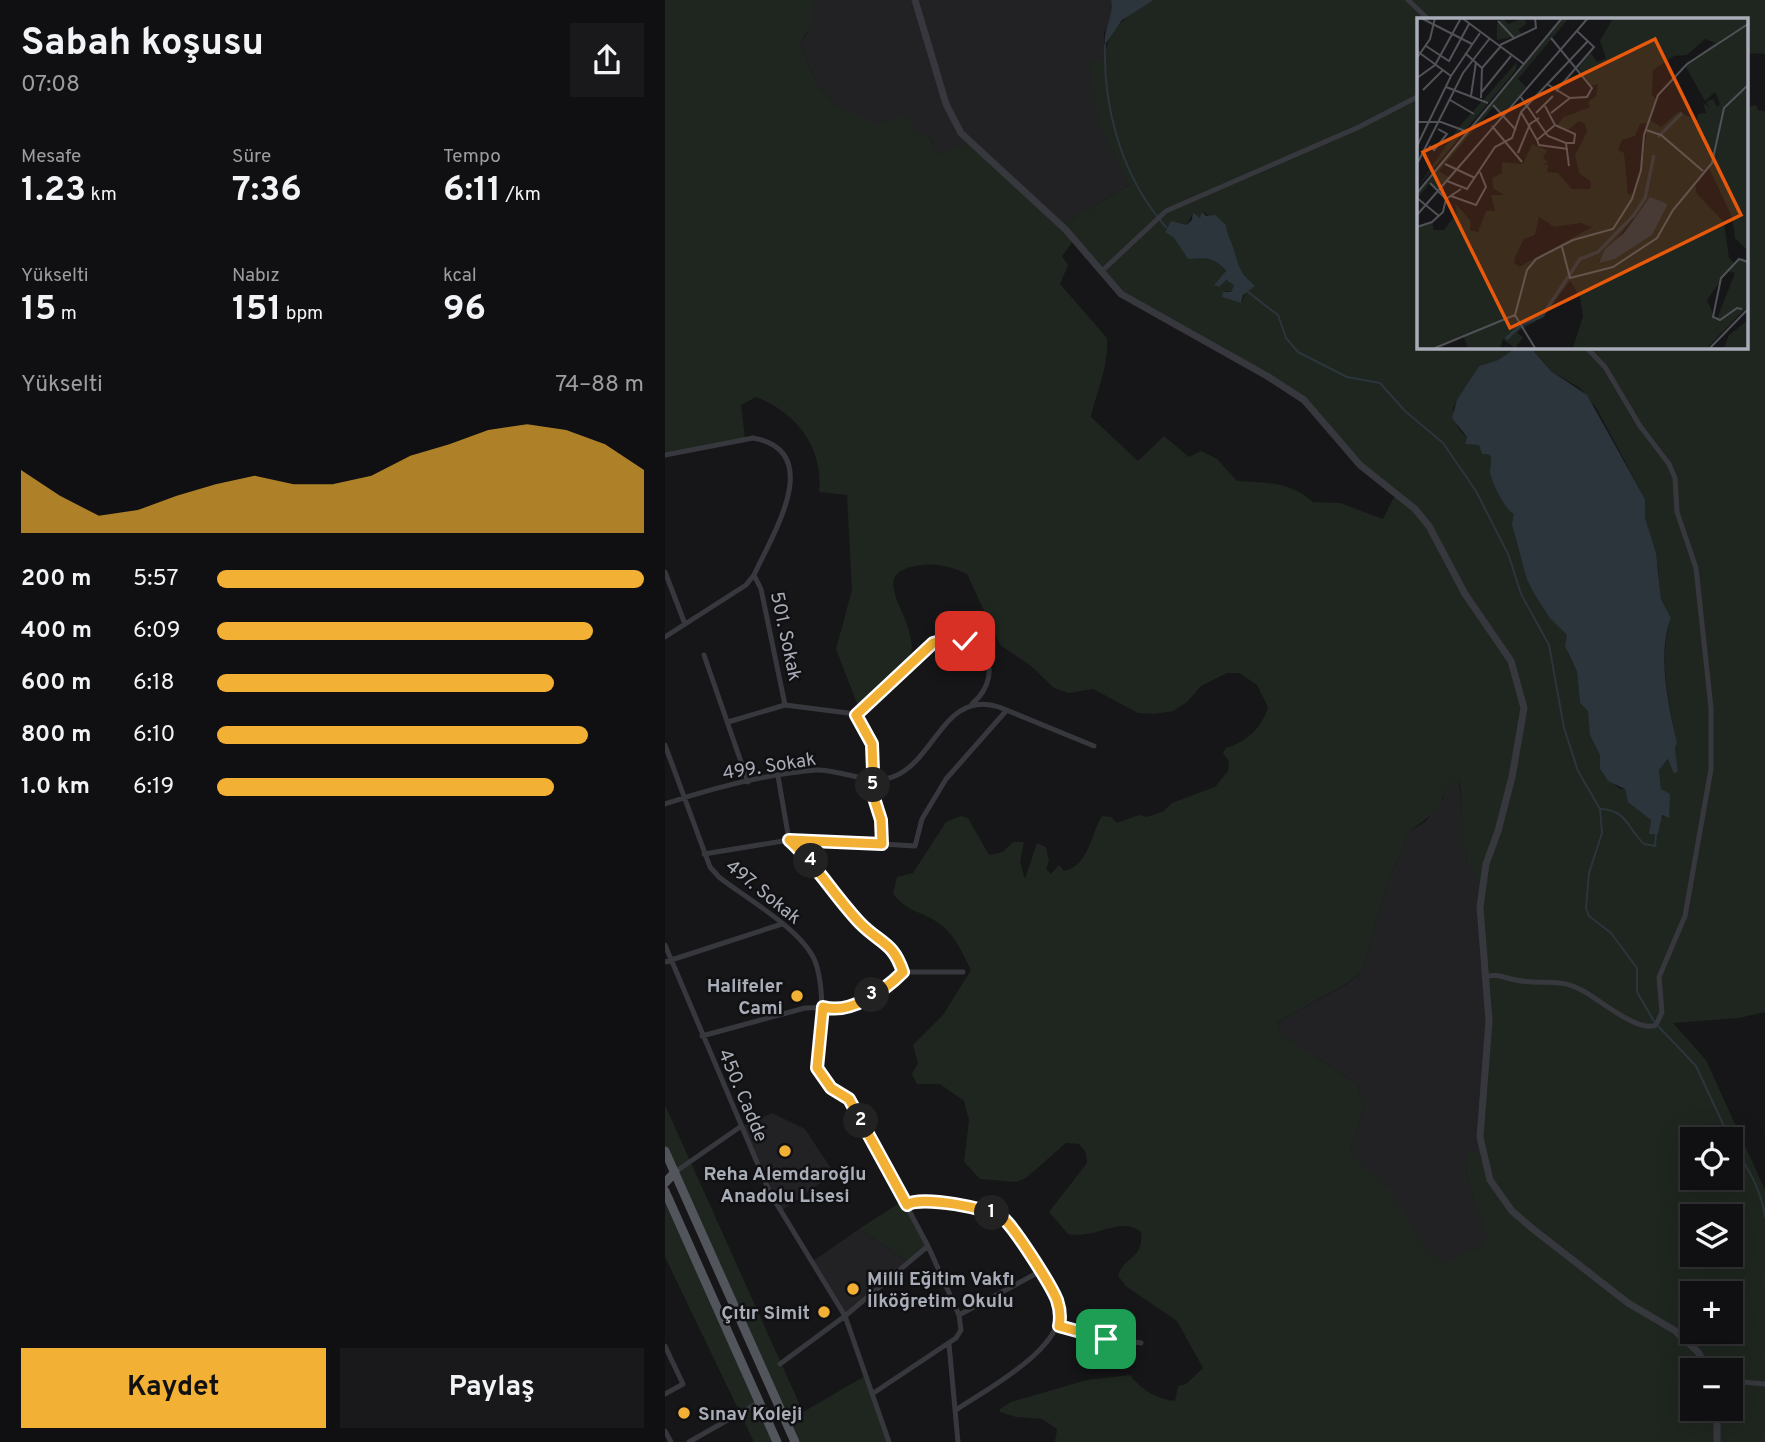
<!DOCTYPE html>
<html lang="tr">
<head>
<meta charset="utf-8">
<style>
	:root { --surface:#101012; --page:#19191b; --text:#f1f3f6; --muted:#9c9d9f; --line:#303032; --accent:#f2b134 }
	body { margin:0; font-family:Overpass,sans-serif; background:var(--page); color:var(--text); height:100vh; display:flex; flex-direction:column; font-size:26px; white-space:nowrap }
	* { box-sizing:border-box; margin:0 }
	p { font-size:23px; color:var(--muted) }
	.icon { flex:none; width:38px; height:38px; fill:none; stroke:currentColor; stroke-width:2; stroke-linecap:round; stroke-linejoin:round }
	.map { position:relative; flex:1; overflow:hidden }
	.details { display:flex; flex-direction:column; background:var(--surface); width:665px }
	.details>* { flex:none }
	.fabs { position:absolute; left:1015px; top:1127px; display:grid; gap:14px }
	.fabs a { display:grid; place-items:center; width:63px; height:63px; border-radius:0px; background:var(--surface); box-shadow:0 7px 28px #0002,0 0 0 2px var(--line); font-size:35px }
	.pin { position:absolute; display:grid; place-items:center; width:60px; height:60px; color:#fff; margin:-30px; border-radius:14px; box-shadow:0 4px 10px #0006 }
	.km { position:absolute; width:35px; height:35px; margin:-18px; border-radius:50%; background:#222; color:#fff; font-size:19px; line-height:35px; text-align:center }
	.round { display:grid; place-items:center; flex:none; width:74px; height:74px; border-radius:0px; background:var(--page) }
	.summary { display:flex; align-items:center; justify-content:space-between; height:119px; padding:0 21px }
	h1 { font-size:38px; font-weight:700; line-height:52px }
	.stats { display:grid; grid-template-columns:repeat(3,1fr); gap:10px; height:119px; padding:7px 21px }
	.stats div { display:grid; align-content:center }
	.stats b { font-size:35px; font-weight:700 }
	.stats small { font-size:19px; font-weight:400 }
	.stats p { font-size:19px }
	.chart { height:196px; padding:14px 21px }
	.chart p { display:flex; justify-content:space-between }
	.chart svg { width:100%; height:126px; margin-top:7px; fill:var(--accent); opacity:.7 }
	.cta { display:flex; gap:14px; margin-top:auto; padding:14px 21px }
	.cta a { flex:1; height:80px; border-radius:0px; background:var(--accent); color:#111; font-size:28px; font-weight:700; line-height:80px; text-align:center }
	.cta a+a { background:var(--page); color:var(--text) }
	ul { padding:0 21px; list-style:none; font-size:23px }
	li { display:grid; grid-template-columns:112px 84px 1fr; align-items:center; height:52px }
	li i { height:18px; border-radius:9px; background:var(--accent) }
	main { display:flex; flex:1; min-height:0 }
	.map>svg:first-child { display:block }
</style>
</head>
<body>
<main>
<section class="details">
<div class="summary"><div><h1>Sabah koşusu</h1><p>07:08</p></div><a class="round"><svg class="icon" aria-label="share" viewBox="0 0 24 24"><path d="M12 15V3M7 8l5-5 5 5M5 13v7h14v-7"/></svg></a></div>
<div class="stats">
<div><p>Mesafe</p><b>1.23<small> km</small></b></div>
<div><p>Süre</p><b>7:36</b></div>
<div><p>Tempo</p><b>6:11<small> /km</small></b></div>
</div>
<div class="stats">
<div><p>Yükselti</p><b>15<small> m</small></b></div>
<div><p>Nabız</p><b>151<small> bpm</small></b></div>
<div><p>kcal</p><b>96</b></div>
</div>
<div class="chart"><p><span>Yükselti</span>74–88 m</p>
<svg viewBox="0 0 160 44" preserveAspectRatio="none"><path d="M0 44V22L10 31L20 38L30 36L40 31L50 27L60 24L70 27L80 27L90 24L100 17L110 13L120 8L130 6L140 8L150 13L160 22V44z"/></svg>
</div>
<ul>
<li><b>200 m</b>5:57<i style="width:100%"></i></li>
<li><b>400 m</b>6:09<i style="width:88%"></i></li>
<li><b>600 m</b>6:18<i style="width:79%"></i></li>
<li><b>800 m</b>6:10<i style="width:87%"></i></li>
<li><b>1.0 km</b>6:19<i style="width:79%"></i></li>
</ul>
<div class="cta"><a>Kaydet</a><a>Paylaş</a></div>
</section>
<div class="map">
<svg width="1100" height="1442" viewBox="0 0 1100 1442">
	<rect width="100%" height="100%" fill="#161618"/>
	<path fill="#222225" d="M149,0h297v18l-7,15 1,27 -15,3 27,94 12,28 -68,41 -123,-70 -9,-20 -61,-14 -16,-8 -16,-9 -19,-20 -17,-41 7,-10z
		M794,779l7,80 16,23 7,139 -7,130 -16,17 6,27 16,40 -5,10 -37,19 -11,-6 -15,-16 -34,-56 -26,-20 -9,-17 13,-43 -7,-22 -75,-49 -5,-13 67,-36 18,-14 26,-91 21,-49 17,-11 17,-21 1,-10z
		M107,1113l33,16 29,44 -54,39 -40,-85z
		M194,1229l50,33 -64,54 -33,-54z"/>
	<path fill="#1e261f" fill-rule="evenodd" d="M0,0h149l-4,27 -10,17 17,41 19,20 42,19 29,-10 9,18 12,3 10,20 33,-13 90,84 68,-41 -29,-59 -11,-63 16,-4c1,-30 24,-46 49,-59h611v54l-19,-1v-34h-327v327l98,1 -19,13 -19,6 -26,42c2,12 4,23 14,29l-1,3 13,5 6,10h5l3,7 -3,7 12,31 12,14 2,25 6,14 5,27 19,32 21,23 1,19 9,18 3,31 8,7 2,18 10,27v14l5,8 15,12h5l10,16 16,15 -1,10 6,4 5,-17 5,-1 2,-15 -7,-12 -2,-19 9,-11 10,12 -3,-22 2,-7c-9,-40 -19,-85 -6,-124l-10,-19 -3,-32 -13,-49v-19l-48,-90 -17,-21 -29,-17 -21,-24 216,-1v-239l10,-2 2,5 7,1v901l-26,6 -66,5 33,37 59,130v252h-710l2,-13 -15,-10 -26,-2 -16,-5v-3l11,-7 76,-22 43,-5c11,15 27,24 45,26l3,-15 8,-2 17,-16 -26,-47 -50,-34 -9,-11c6,-20 26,-17 23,-44 -22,-17 -45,8 -73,2l-19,-22 38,-49 -1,-10 -7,-9 -13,-1 -40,35 -10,4 -36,-3 -16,-17 5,-42 -5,-19 -24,-17h-23l-5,-10 6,-11 -5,-18 30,-30 28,-45c-8,-16 -16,-35 -31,-46 -18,-13 -31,-11 -47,-30l4,-17 16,-4 33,-51 15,-6 7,2 21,37 14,-3 10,-10h11l-4,20 5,17 12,-36 9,4 3,14 -3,8 5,5 8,-9 5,6c25,-5 27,-38 38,-55l9,1 6,6 22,-8 8,2 17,-6 8,-8 43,-16 13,-16 1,-9 -6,-9 3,-5c20,-6 36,-20 42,-41l-11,-22 -18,-12h-12l-26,13 -14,16 -14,9 -19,3 -16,-1 -45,-24 -24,4 -15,-5 -24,-23 -30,-20 -33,-71c-17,-8 -33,-12 -52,-8 -53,10 10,57 -6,95 -6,14 -37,38 -49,50l-24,-62 16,-59 -5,-95 -28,-3c5,-44 -23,-80 -63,-95l-15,8 4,33 -80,17zM529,212l6,6 4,-6 23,21 9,31 13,17 -7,21 -20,-5 3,-6 6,1 3,-7 -8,-5 -10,7 1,-6 9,-8c-7,-18 -24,-15 -39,-16l-13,-19 -9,-7 5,-5 16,-1zM409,240l47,54 183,106 75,81 17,12 -13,26 -43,-16 -27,-1c-23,-21 -47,-19 -76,-21l-20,-22 -16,-8 -12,6 -25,-21 -26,25 -47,-44c6,-27 18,-51 16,-79l-47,-54 8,-19 -6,-9zM794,779c7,32 -5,81 23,104l7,138 -7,130 -14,1 -2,16 6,27 15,40 -4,10 -37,18c-32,-16 -38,-53 -61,-78 -13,-13 -25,-19 -34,-36l13,-43 -7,-22 -75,-49 -5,-13 66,-36 19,-14 26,-91 21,-49 31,-24 5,-18zM1027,1139h39v39h-39zM1027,1216h39v39h-39zM1027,1293h39v39h-39zM1027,1370h39v39h-39z
		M0,1105l138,307 62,-36 24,66h-94l-130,-291z
		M0,1191l112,251h-23l-89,-185z
		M239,1200l24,46 -19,16 -50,-33z"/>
	<path fill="#2c353c" d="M446,0h43l-32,20 -17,25c-2,-16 9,-28 6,-45z
		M528,212l7,6 2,-6 4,4 9,-1 11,10c1,10 4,13 7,22 7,22 5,23 22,39l-12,9 -2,8 -19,-6 1,-5h8l3,-7 -8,-5 -7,7 -5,-2 12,-14c-12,-15 -21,-13 -38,-12l-14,-21 -9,-6 6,-11 15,4 6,-5z
		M852,347h13l21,24 36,24 58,104v19l11,35 5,46 10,19c-14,35 -3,88 6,124l-2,7 3,22 -4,3 -6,-15 -9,11 2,19 9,5 -1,24 -7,-3 -4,19h-9l2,-14 -23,-18 -3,-13 -17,-8 -8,-12v-14l-10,-20 -2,-24 -8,-8 -3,-31 -12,-26 2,-11 -18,-18 -14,-22 -8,-15 -15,-56 2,-10c-8,-3 -24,-34 -24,-43 0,-7 3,-8 0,-16l-8,-1 -3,-9 -14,-1 2,-7 -15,-19 5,-18 22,-34 19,-6z"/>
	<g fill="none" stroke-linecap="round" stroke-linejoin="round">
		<path stroke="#2c353c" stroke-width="2" d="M440,45c-2,59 15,124 52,171
			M495,220l6,7
			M583,292l30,23 8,23 12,14 49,25 33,6 25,28 38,32 33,48 33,65 12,38 28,51 15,83 14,43 22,38 2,24 -13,40 -3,35 3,8 22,17 26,35v24l18,31
			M936,809c26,1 27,20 43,35l11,2 1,-12
			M994,1027l37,39 34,73
			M1066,1141c15,25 30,46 34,76"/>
		<path stroke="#37383d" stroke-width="4.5" d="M75,1413l19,-11"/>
		<path stroke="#37383d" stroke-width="5" d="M743,0l20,19
			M437,271l64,-60 193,-84 60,-31
			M0,455l88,-17c74,13 18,99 1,137l-8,10 -81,52
			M0,572l20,52
			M89,575l7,14 24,116
			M39,655l44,127
			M191,714c22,-20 51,-58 77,-70 44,-22 78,26 39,60
			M63,722l57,-17 71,9
			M0,745l45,122 9,10c26,21 90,56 98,90 9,33 3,68 0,101l14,20 18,11 79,147 31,69 2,15 -5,8 -84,56
			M113,776l11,64 21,19 52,66 29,21 12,26
			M0,804c48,-16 101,-30 151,-34 26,-1 54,17 79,6 40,-16 50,-87 104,-69l95,39
			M217,844l33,2 7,-27 24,-40 60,-68
			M39,854l85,-14 93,4 -8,-46 -2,-54 -16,-30
			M0,945l105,248 75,123 44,126
			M0,962l117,-38
			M820,977c12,-4 19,1 31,3 27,6 42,-4 69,12 16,9 54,41 71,33l6,-13 -3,-35 26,-61 26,-147v-61l-15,-140 -19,-56 -2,-34 -6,-14 -29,-38 -35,-59 -20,-21
			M37,1036l103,-28 42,-1 32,-16 24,-19h60
			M10,1172l65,-45
			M242,1205c15,-13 71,4 91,10l7,5c17,26 43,54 53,83 14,42 -73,87 -102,107
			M294,1315l80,-43
			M394,1327l25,8 57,8
			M284,1344l9,98
			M0,1346l18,38 -18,10
			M115,1364l65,-48 83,-70
			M1066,1381l34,3
			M0,1431l6,11
			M24,1442l51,-29"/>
		<path stroke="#37383d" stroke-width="7" d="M250,0l31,104 15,29 105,97 55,64 146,82 37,24 56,65 55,44 14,17 36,68 46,67 13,47 -12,69 -14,54 -12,33 -6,43 9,114 -9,116 10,43 22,31 21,18 95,74 46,27 24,22 11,18
			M1052,1409v33"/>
		<path stroke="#53555c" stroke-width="9" d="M0,1151l130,291
			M0,1183l10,-11
			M0,1191l112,251"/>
	</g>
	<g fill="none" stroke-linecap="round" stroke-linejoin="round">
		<g stroke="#fff" stroke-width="14">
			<path id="route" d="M300,641l-16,-2 -16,4 -77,72 16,29 2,54 7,22 1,24 -93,-4c28,25 46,57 72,84 20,20 32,18 42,48 -19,19 -53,43 -80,35l-6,61 14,20 18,11 58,106c12,-10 84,3 97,14 12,11 47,66 53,81 3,9 4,17 2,26l47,13"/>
		</g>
		<use href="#route" stroke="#f2b134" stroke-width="9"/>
	</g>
	<g fill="#f2b134" stroke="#111113" stroke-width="2.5">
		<circle cx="132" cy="996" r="7"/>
		<circle cx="120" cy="1151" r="7"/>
		<circle cx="188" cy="1289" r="7"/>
		<circle cx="159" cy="1312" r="7"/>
		<circle cx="19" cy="1413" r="7"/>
	</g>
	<g text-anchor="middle" stroke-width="5" stroke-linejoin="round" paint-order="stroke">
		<g font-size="19" fill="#a8adb8" stroke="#111113">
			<text transform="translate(122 636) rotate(78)" y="7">501. Sokak</text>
			<text transform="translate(104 765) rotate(-9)" y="7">499. Sokak</text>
			<text transform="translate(99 891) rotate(39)" y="7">497. Sokak</text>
			<text transform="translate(79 1095) rotate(67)" y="7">450. Cadde</text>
		</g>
		<g font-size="19" font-weight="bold" fill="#a8adb8" stroke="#111113" text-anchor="end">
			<text x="118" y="992">Halifeler<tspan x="118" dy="22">Cami</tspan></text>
			<text x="120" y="1180" text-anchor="middle">Reha Alemdaroğlu<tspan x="120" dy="22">Anadolu Lisesi</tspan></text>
			<text x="202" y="1285" text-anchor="start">Milli Eğitim Vakfı<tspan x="202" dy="22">İlköğretim Okulu</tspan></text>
			<text x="145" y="1319">Çıtır Simit</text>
			<text x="33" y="1420" text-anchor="start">Sınav Koleji</text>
		</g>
	</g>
	<g transform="translate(752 18)">
		<rect width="331" height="331" fill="#161618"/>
		<path d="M86,0l5,6 15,-6 4,5 -9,7 5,5 -26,5v-16zM145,0h7l-51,61 8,8 -6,8 -19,20 -7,-9 -55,65 11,7 -12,12 -8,-7 -13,16v-6zM196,0h135v233l-13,-13 -3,-21 -23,-49 -14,13 2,13 27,28 5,36 5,5 9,-5 5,4v44l-41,42h-134l10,-32 -3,-19 -10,-16 -27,36 -26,15 6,6 -8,10 -12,-9 -3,9h-32l-5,-12 -28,12h-18v-121l15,-5 2,8h10l13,-17 -2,-10 16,18 -1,9 8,2 8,-21h9l-4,-16h13l-11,-7 -1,-10 10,-5v-11l21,2 9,-20 15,6 -4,8 5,4 -5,3 6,-1 -2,8 11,1 14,16h18l1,-7 -12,-9 -4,-18 12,-23 -2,-8 -6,-3 -11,9 -12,-4 8,-9 26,-10 -2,-5 8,-6 2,-12 -7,2 -13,-18 12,-16 7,10 9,-4 -6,-17zM288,21l10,4 -30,22 20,36 10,-9 5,12 -3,3 -4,-8 -7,3 3,5 -6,-4 3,10 -8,1 -1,6 -19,-8 -17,15 -11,-7 6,-21 -4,-4 1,-25 21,-14 13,-1zM231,105l-7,49 -8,23 -5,-1 -4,-41 -6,-3 4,-10 13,-4 5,-12zM233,180l18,6 -16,31 -37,24 -17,3zM122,199l15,10 26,-4 12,4 -73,40 -5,-4 1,-6 9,-18 11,-4zM311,253l7,2 -19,48 -9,-21zM100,44l-1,8 -99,118 41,-60zM331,302v28h-24l5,-13z" fill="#1e261f" fill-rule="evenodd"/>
		<path d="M233,179l18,7 -16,31 -37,24 -16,4 6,-14 19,-16z" fill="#2c353c"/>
		<path fill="none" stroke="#2c353c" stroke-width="3.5" d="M241,119l24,-24M89,321l16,-15 20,-8 38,-57 18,-7 36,-37 11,-17 9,-43"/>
		<path fill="none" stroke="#505258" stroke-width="2" d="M4,0l51,26M45,0l62,46M81,3l16,17M83,27l36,-17 -1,-10M9,28l23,15 20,-37M0,33l34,25M48,35l17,15M0,40l13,-19 5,-21M65,50l19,-22M0,60l18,-13 26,-47M130,66l23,14 17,-1 5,-9 -41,-50M29,69l42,16M6,72l20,-20M139,73l38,-44 -17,-16M64,75l30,-37M54,78l5,-34M103,78l28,40 18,7 3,23M64,80l1,-30M33,82l24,14M76,87l23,25M128,88l10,19M104,94l16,28 18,-15M119,95l17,-17M134,95l19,-15M0,104h24l27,10M138,107l20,9 -1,9h-8M75,108l30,36M229,112l15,5 42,36M120,122l2,5 29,4M0,128l34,-70 29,-43M12,128l5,4 13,-16 -9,-5M101,135l12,-29 9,-6M1,144l45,-89 27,-35M28,146l30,14M30,163l20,8 28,-42 17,-9 9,-26 67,-71M13,165l16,16M0,175l145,-175M34,178l25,9 10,-18 -6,-15M0,180l22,18M0,197l171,-197M0,209l15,-5 11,-10 3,-13 15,-10M145,229l8,31 43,-11 44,-29 16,-28 39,-47 12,-55 24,-23M325,291l-5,-1 -17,12 -7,-3 8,-39 18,-19 9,3M98,297l20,33M18,330l80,-33 12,-45 9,-11 37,-19 40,-11 19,-30 9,-29 3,-35 14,-40 29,-31 61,-40M293,330l38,-39"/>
		<path fill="#e8590c" fill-opacity="0.15" stroke="#e8590c" stroke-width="3.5" d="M238,21l86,176 -231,113 -87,-176z"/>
		<rect width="331" height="331" fill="none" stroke="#a8adb8" stroke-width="3.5"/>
	</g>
</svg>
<div class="fabs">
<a><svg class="icon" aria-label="locate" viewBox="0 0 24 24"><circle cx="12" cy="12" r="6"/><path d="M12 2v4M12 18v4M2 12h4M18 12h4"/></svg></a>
<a><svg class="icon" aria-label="layers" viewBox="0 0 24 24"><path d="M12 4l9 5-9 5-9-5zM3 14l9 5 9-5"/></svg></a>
<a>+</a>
<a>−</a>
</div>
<div class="pin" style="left:441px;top:1339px;background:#1e9e55"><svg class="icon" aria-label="arrive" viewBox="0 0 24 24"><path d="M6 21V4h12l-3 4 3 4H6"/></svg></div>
<div class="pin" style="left:300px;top:641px;background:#d93025"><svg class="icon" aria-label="check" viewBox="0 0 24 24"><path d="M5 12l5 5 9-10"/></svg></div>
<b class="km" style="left:327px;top:1213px">1</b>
<b class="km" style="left:196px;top:1121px">2</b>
<b class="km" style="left:207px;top:995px">3</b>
<b class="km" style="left:146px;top:861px">4</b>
<b class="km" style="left:208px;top:785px">5</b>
</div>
</main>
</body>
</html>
